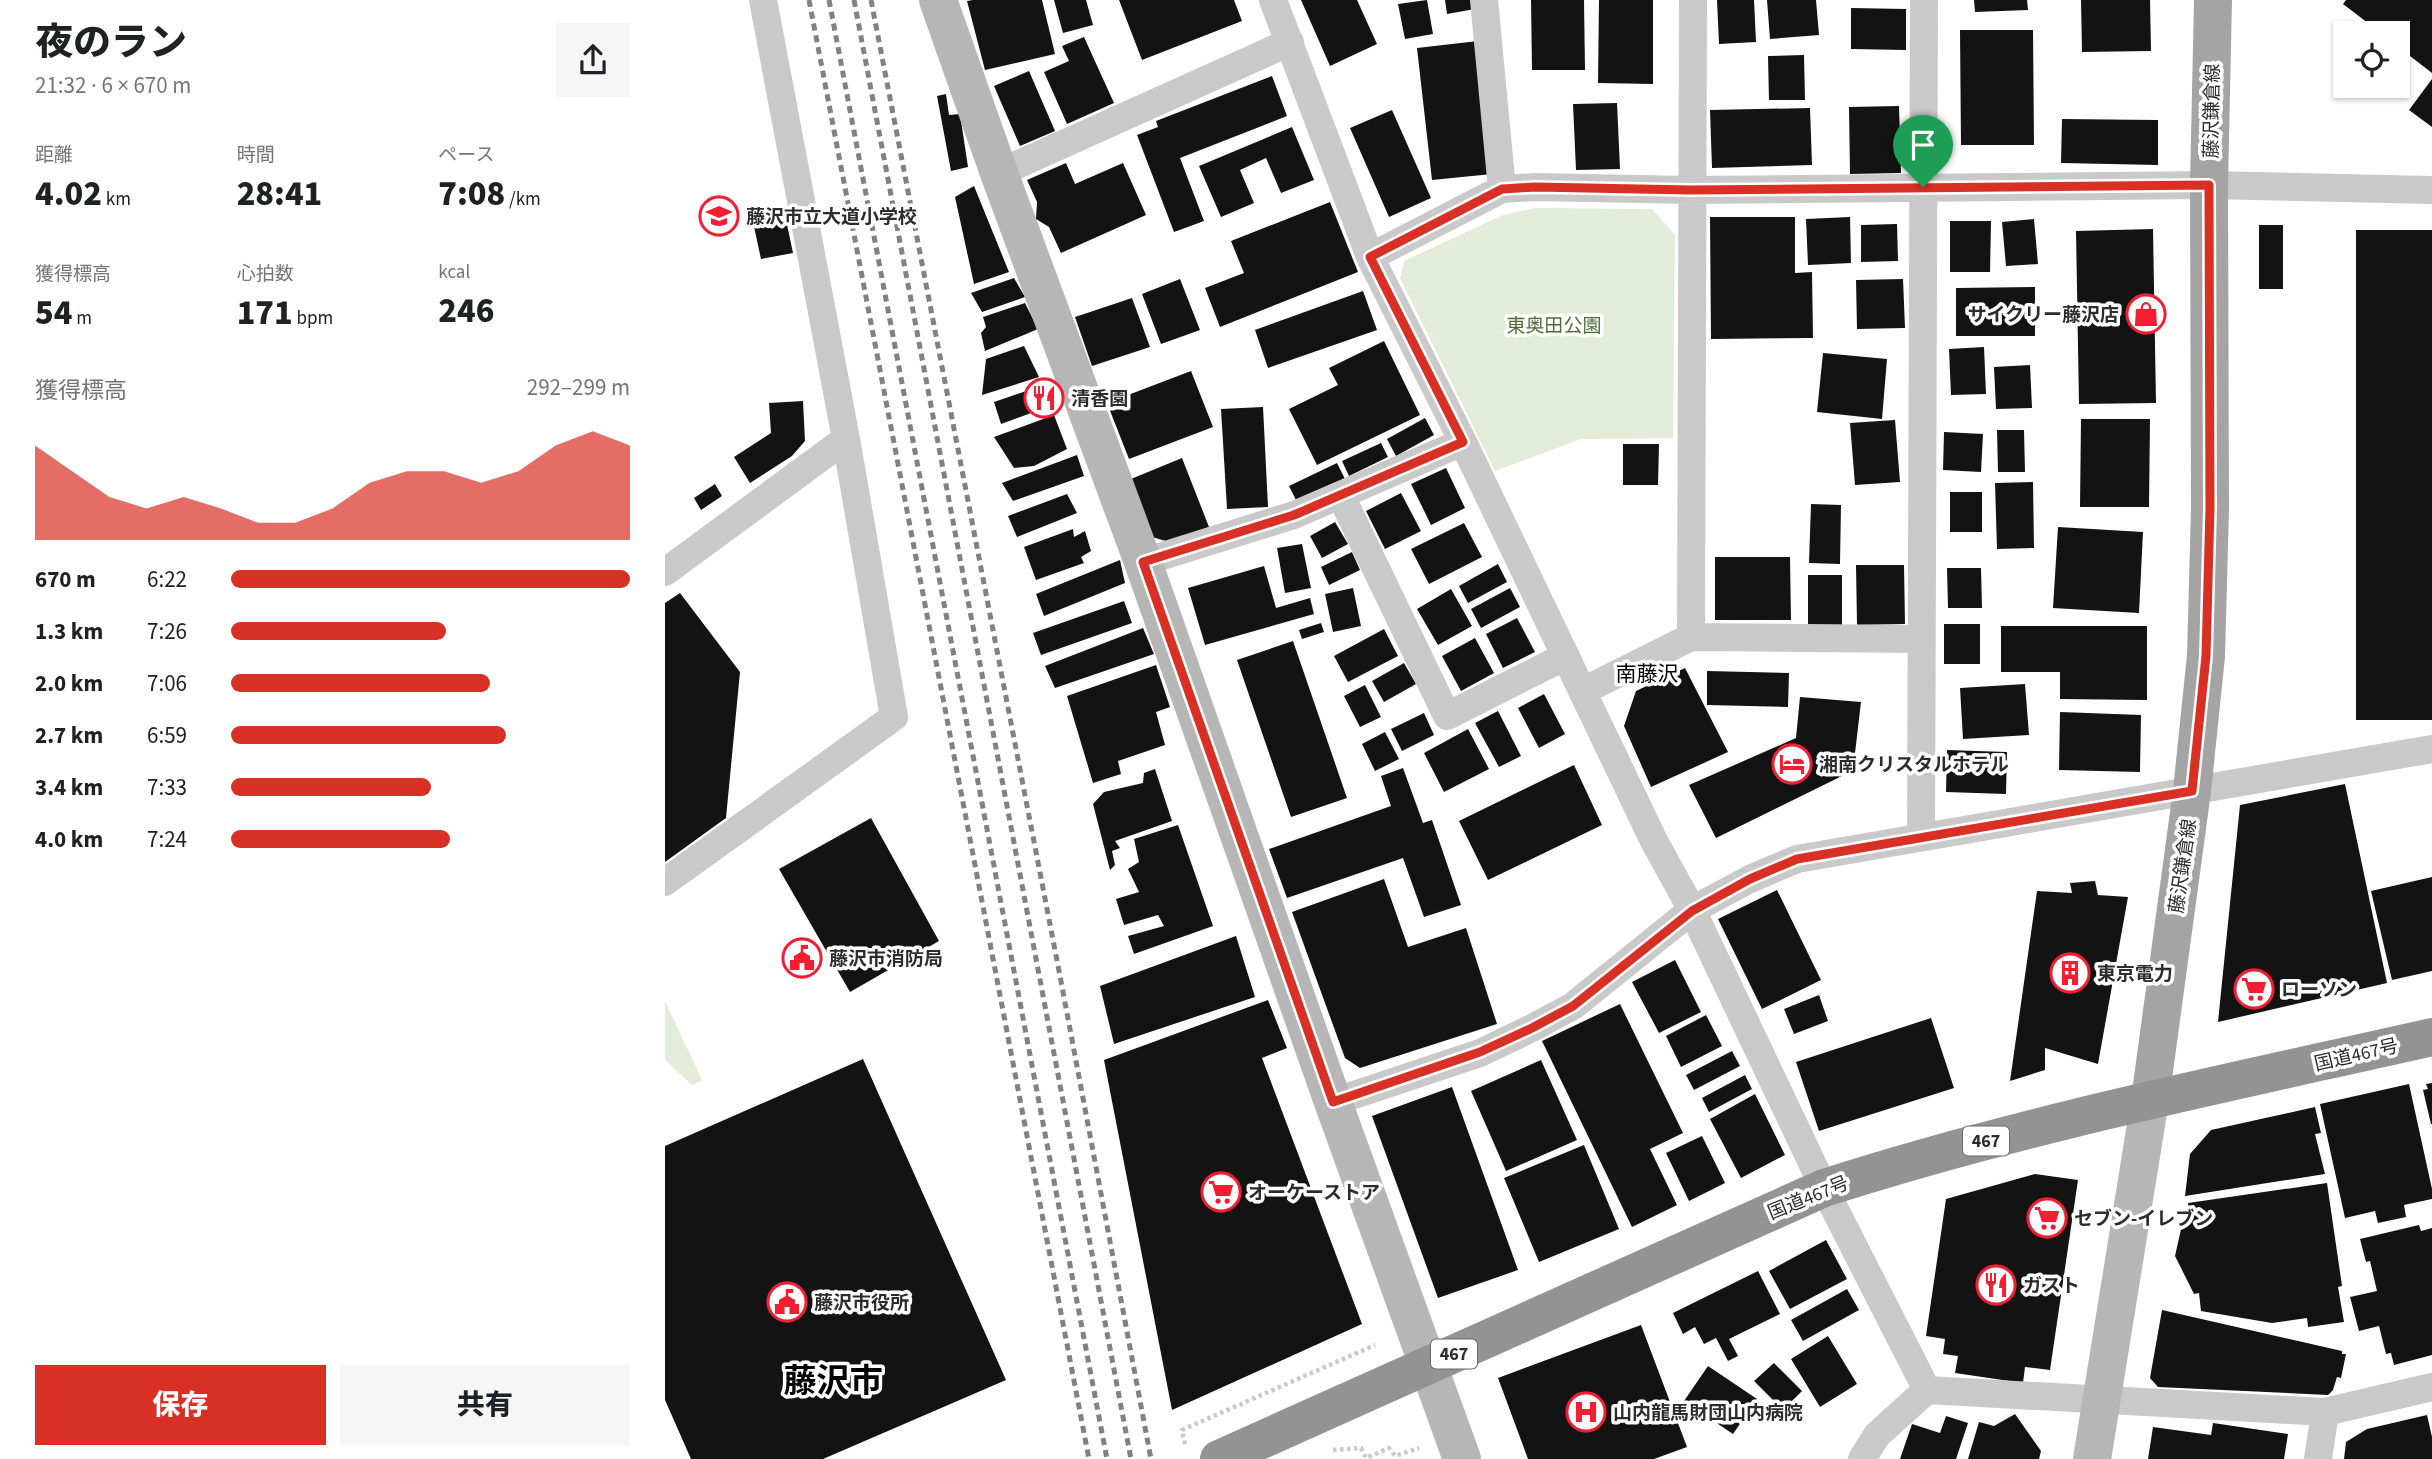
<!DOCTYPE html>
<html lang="ja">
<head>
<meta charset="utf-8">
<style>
	:root { --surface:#fff; --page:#f6f6f6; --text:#202124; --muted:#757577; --accent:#d93025 }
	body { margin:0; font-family:"Source Sans 3","Noto Sans JP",sans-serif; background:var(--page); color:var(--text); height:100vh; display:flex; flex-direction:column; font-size:26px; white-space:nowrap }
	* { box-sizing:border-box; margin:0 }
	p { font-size:23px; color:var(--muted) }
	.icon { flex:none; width:38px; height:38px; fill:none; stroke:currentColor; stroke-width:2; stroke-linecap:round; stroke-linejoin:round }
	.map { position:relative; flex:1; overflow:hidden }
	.sheet { display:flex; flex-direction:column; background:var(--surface); width:665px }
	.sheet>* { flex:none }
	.fabs { position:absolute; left:1668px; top:21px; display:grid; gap:14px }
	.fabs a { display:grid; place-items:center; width:77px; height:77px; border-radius:0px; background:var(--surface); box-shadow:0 2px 5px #0004; font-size:35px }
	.pin { position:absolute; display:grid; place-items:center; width:60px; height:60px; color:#fff; margin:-72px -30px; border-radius:50% 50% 50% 0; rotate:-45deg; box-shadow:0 0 7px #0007 }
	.pin .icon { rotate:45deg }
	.round { display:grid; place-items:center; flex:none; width:74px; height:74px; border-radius:0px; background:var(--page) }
	.head { display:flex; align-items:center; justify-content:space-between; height:119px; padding:0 35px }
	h1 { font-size:38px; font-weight:800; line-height:52px }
	.figures { display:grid; grid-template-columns:repeat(3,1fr); gap:10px; height:119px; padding:7px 35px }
	.figures div { display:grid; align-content:center }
	.figures b { font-size:35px; font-weight:800 }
	.figures small { font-size:19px; font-weight:400 }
	.figures p { font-size:19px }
	.chart { height:196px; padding:14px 35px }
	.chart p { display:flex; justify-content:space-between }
	.chart svg { width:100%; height:126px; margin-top:7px; fill:var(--accent); opacity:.7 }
	.primary-button { display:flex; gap:14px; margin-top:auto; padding:14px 35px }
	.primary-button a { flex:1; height:80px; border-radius:0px; background:var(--accent); color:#fff; font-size:28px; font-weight:800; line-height:80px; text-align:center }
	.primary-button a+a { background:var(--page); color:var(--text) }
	ul { padding:0 35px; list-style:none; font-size:23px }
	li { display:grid; grid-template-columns:112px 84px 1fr; align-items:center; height:52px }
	li i { height:18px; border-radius:9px; background:var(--accent) }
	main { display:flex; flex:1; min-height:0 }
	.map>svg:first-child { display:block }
</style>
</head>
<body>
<main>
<section class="sheet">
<div class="head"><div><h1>夜のラン</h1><p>21:32 · 6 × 670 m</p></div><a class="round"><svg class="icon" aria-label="share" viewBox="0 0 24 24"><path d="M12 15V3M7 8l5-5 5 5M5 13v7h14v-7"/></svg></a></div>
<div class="figures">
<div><p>距離</p><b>4.02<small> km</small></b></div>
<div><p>時間</p><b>28:41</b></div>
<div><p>ペース</p><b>7:08<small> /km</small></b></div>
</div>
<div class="figures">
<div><p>獲得標高</p><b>54<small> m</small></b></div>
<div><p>心拍数</p><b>171<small> bpm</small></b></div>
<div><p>kcal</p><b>246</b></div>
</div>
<div class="chart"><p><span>獲得標高</span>292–299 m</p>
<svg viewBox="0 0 160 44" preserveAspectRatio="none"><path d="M0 44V11L10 20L20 29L30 33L40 29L50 33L60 38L70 38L80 33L90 24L100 20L110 20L120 24L130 20L140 11L150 6L160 11V44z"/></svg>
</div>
<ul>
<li><b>670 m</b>6:22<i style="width:100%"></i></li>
<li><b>1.3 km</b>7:26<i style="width:54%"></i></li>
<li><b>2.0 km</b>7:06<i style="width:65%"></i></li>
<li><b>2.7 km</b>6:59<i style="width:69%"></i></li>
<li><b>3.4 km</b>7:33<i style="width:50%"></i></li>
<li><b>4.0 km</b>7:24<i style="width:55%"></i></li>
</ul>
<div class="primary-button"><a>保存</a><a>共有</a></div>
</section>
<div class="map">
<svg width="1767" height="1459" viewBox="0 0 1767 1459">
	<rect width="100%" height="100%" fill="#fff"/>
	<path fill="#e3ecd8" d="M870,208l117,1 23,26 -2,203 -92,1 -86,32 -95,-193 4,-17 99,-46z
		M0,1001l37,79 -10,5 -27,-25z"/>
	<path fill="#131313" d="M308,0h69l13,54 -70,16 -18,-69z
		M389,0h32l7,25 -30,8z
		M454,0h115l8,21 -100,39z
		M636,0h56l20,44 -47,22z
		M762,0l6,34 -28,5 -7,-35z
		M780,0h28l2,9 -28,5z
		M866,0h53l1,70h-53z
		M934,0h54v84l-55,-1z
		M1052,0h37l2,42 -37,2z
		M1102,0h49l3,35 -49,4z
		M1309,0h53l1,10 -53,2z
		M1416,0h69l1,51 -69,1z
		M1681,0h86v73l-35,-27v-13h-16l-38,-29z
		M1186,8l55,1v41l-55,-1z
		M1295,30h73l1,115h-73z
		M419,37l30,66 -47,21 -23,-52 25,-11 -7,-15z
		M813,41l14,133 -60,6 -15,-132z
		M1139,55l1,45h-36l-1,-44z
		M364,71l26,60 -35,15 -26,-60z
		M607,76l15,40 -107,42 24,63 -30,11 -37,-97 21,-8 -2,-6z
		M1767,79v48l-23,-17z
		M281,94l3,21 11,-1 8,53 -17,4 -14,-75z
		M952,103l3,66 -44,1 -3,-66z
		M1234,106l2,67 -51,1 -1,-67z
		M1145,108l2,57 -100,3 -2,-58z
		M727,110l39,88 -42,19 -39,-89z
		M1397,119l96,1v45l-97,-2z
		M627,127l22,53 -33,13 -15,-35 -26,12 14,33 -33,14 -22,-51z
		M401,163l9,21 48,-21 23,52 -85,38 -12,-26 -13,-8 1,-17 -10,-22z
		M309,186l35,86 -35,12 -19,-87z
		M665,202l28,70 -138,55 -15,-39 39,-15 -13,-32z
		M120,215l8,38 -32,6 -8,-37z
		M1045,217h85v56l17,-1 1,66 -102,1z
		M1185,217l1,46 -43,2 -2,-46z
		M1369,219l4,45 -32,2 -4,-44z
		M1285,221h41l-1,51h-40z
		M1232,224l1,37 -37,1v-37z
		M1594,225h24v64h-24z
		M1488,229l3,174 -77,1 -3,-173z
		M1691,230h76v490h-76z
		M349,278l11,19 -43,15 -11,-19z
		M515,279l20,51 -39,14 -19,-50z
		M1238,279l2,49 -48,1 -1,-49z
		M1370,287v49h-79v-48z
		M698,291l14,39 -109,38 -13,-38z
		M467,298l18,49 -58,19 -17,-49z
		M360,303l13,26 -53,22 -4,-18 5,-6 -3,-10z
		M719,341l36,74 -103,50 -28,-56 49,-24 -9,-17z
		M359,346l15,31 -57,18 4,-36z
		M1319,347l2,47 -35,1 -2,-46z
		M1158,353l64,6 -5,60 -65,-7z
		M1365,365l2,43 -36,1 -2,-42z
		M526,371l22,56 -84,32 -22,-56z
		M385,383l6,21 -55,20 -7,-22z
		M138,401l2,40 -13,15 -42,27 -16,-26 37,-24 -2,-30z
		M598,407l5,100 -41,2 -6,-100z
		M389,415l13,34 -33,17 -20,2 -20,-31z
		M760,418l9,17 -38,21 -9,-17z
		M1416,419h69l-1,88h-69z
		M1230,420l5,62 -45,3 -5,-62z
		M1332,430h27l1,42h-27z
		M1279,432l39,2 -2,38 -38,-2z
		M716,443l7,14 -39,19 -7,-15z
		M958,444h36l-1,41h-35z
		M412,455l7,21 -71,25 -11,-18z
		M517,458l27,69 -40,15 -17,-5 -21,-58z
		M672,463l8,16 -48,23 -8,-16z
		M781,468l19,40 -34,17 -20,-41z
		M1368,482l1,66 -37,1 -2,-66z
		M50,484l7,12 -21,14 -7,-12z
		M1285,492h32v40h-32z
		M736,493l20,38 -36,18 -19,-38z
		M402,494l10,19 -60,24 -9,-21z
		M1146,504l30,1 -1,59 -31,-1z
		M670,522l13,22 -26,14 -12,-22z
		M799,523l18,34 -53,27 -18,-35z
		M1393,527l85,5 -4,81 -86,-5z
		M408,529l1,8 11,-6 6,20 -10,6 3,6 -48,17 -12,-33z
		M637,544l9,44 -26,5 -8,-45z
		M687,552l8,18 -31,15 -8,-18z
		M1050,557h75l1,63h-76z
		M455,560l5,23 -81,33 -8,-22z
		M833,564l9,18 -39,21 -9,-17z
		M1191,565h48l1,59 -48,1z
		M599,566l12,42 34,-10 4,16 -109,31 -17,-57z
		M1282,568h34l1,40h-34z
		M1143,575h34v50h-34z
		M688,588l8,38 -28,6 -8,-38z
		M845,588l10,19 -39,21 -10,-19z
		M786,589l21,37 -34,19 -21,-36z
		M15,593l60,79 -14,146 -61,44v-259z
		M459,601l8,22 -91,32 -8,-22z
		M852,618l18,34 -32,16 -17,-34z
		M656,623l3,9 -22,7 -3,-9z
		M1279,624h36v40h-36z
		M1336,626h146v74l-87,-1v-27h-59z
		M478,628l11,26 -99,34 -10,-22z
		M719,629l14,27 -50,26 -14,-26z
		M810,638l19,35 -33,18 -19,-35z
		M628,641l54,157 -56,19 -54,-157z
		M739,663l12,21 -32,18 -12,-21z
		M491,665l14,42 -14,5 9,33 -47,16 3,13 -28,9 -26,-87z
		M1020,668l43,84 -77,35 -27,-61 12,-35z
		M1042,671l82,2 -1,34 -81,-2z
		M1360,684l4,51 -66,4 -3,-51z
		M700,685l16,32 -21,10 -16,-31z
		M879,694l21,40 -26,14 -21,-40z
		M1135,697l61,5 -6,51 -13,23 -126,62 -27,-53 107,-47z
		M833,711l23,45 -22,11 -24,-44z
		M1395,712l81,3 -1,57 -81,-2z
		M759,713l10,22 -32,16 -11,-22z
		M803,729l21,40 -45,23 -20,-39z
		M720,732l14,27 -24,12 -13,-27z
		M1282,750l60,2 -1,42 -60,-2z
		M909,765l28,60 -114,55 -29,-59z
		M738,768l20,55 9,-3 29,85 -37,12 -21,-59 -116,40 -18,-49 122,-43 -10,-30z
		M490,769l17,52 -57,20 5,7 -8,3 3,14 -5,5 -17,-66 11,-12 39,-9 1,-10z
		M1680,784l42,199 -169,39 22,-217z
		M206,818l68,123 -89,51 -71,-123z
		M513,825l35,101 -79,28 -6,-18 36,-10 -6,-11 -34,10 -8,-26 23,-7 -11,-23 11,-7 -5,-23z
		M1767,877v94l-40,9 -21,-89z
		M719,879l24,68 58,-19 31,96 -137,44 -15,-10 -53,-146z
		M1430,881l3,14 30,2 -30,167 -53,-16v22l-35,11 27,-190 35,2 -2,-10z
		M1112,890l44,90 -59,29 -44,-90z
		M571,936l19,61 -141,47 -14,-58z
		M1010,960l26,52 -42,21 -27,-51z
		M1154,995l9,26 -34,13 -10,-25z
		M603,1000l19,48 -25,10 100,266 -190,86 -68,-350z
		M955,1004l63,129 -33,16 27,56 -45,22 -90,-186z
		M1041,1015l16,31 -41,21 -15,-31z
		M1266,1018l23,70 -135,43 -23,-69z
		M1067,1051l8,15 -46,24 -8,-15z
		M198,1059l143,321 -183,79h-132l-26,-59v-254z
		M876,1060l36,80 -71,31 -35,-80z
		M1080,1075l7,14 -43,23 -7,-14z
		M1767,1083v41h-1l-8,-34 5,-1 -2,-5z
		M1744,1084l23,105v10l-28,6 2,12 -28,6 -3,-12 -30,7 -25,-114z
		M787,1087l66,183 -80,28 -66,-182z
		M1090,1094l30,61 -44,23 -31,-59z
		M1650,1107l6,26 -6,1 10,40 -140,22 5,-42 21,-24z
		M1037,1136l23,47 -36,18 -23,-48z
		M919,1145l35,84 -80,33 -35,-84z
		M1370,1174l43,6 -28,190 -25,-3 -2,16 -68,-10 3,-17 -15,-2 2,-15 -19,-3 20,-137z
		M1662,1183l15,103 -4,1 6,35 -36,5 -1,-9 -35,5 -71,-12 -2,-18 -5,1 -19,-38 9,-40h6l-2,-13z
		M1754,1225l2,6 11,-3v127l-38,10 -3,-12 -5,1 -7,-28 -20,5 -9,-34 27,-6 -7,-30 -4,1 -6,-23z
		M1161,1240l21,39 -57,30 -21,-38z
		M1093,1271l22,43 -51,25 9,17 -10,5 -12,-23 -12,6 -9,-17 -12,7 -10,-21z
		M1182,1289l12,21 -56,31 -12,-21z
		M1497,1310l180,41v3h4l-5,24 -4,-1 -4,13 -5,5 -170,-8 -8,-9z
		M976,1325l46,122 -33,12h-126l-30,-81z
		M1163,1336l29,48 -37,23 -29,-48z
		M1109,1363l28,28 -19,19 -29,-29z
		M1043,1366l49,33 -24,35 -49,-33z
		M1350,1414l26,37 -2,8h-71l11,-37 15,4z
		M1762,1415l5,22v22h-88l2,-17 21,-13z
		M1281,1416l22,7 -12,36h-56l12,-35 28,9z
		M1548,1423l75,11 -4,25h-136l5,-32 58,8z"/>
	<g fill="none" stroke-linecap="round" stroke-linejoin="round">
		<path stroke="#c9c9c9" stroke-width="4.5" stroke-dasharray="3.5 3.5" stroke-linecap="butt" d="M520,1444l-3,-14 193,-85
			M668,1450l28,-2 5,10 23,-10 6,8 24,-8"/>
		<path stroke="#c9c9c9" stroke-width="28" d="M608,0l97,257 93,185 191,399 38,69 132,278 103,202
			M819,0l18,189
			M334,173l291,-131
			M705,257l132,-68 33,-2 156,3 518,-5 223,5
			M676,496l106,220 119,-60
			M478,562l151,-47 169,-73
			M0,572l181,-133
			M1026,637l2,-637
			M918,691l108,-54 229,2
			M1256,836l3,-836
			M0,882l229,-165 -48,-278 -83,-439
			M668,1102l147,-49 52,-25 41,-22 119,-96 58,-31 47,-20 635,-110
			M1197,1459l15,-24 50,-45 398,22 107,-25
			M1653,1459l7,-47"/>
		<path stroke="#b6b6b6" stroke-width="38" d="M273,0l61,173 144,389 190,540 129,357
			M1427,1459l58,-359"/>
		<path stroke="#a4a4a4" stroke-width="38" d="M1485,1100l42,-309 14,-135 4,-148 -1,-323 4,-185"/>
		<path stroke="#939393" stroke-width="38" d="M554,1459l605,-271c199,-64 404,-105 608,-151"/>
		<path stroke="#818181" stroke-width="5" stroke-dasharray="7 5" stroke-linecap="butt" d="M144,0l280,1459
			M164,0l278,1459
			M189,0l277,1459
			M206,0l189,976 91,483"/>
	</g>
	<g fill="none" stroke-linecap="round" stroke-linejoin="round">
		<g stroke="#fff" stroke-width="14">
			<path id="route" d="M1544,185l1,323 -4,148 -14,135 -395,68 -47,20 -58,32 -119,95 -41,22 -52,24 -147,50 -190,-540 151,-47 169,-73 -93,-185 132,-68 33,-2 156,3z"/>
		</g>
		<use href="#route" stroke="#d93025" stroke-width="9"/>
	</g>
	<defs>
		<g id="school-ring" transform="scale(2.0125)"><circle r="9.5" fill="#fff" stroke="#f51d31" stroke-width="1.5"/><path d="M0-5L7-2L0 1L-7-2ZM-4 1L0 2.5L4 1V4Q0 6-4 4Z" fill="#f51d31"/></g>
		<g id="shop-ring" transform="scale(2.0125)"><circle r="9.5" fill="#fff" stroke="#f51d31" stroke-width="1.5"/><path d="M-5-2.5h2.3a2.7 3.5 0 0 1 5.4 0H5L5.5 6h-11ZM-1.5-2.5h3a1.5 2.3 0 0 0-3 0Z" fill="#f51d31"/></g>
		<g id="restaurant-ring" transform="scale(2.0125)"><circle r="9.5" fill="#fff" stroke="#f51d31" stroke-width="1.5"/><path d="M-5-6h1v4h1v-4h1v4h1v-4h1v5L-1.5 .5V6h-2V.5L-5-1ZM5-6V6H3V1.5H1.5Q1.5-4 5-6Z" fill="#f51d31"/></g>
		<g id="hotel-ring" transform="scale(2.0125)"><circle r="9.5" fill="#fff" stroke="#f51d31" stroke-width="1.5"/><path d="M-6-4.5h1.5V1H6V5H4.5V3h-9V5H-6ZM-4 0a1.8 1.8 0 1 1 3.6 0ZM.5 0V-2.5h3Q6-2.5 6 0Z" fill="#f51d31"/></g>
		<g id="civic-ring" transform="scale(2.0125)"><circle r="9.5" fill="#fff" stroke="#f51d31" stroke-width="1.5"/><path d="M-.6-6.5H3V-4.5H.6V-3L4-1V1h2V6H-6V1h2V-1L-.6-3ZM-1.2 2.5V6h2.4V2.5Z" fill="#f51d31"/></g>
		<g id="building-ring" transform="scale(2.0125)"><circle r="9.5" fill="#fff" stroke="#f51d31" stroke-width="1.5"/><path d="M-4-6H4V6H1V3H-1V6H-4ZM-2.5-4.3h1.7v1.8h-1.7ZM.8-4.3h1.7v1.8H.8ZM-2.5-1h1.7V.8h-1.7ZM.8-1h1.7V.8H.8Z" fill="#f51d31"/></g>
		<g id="supermarket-ring" transform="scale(2.0125)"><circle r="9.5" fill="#fff" stroke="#f51d31" stroke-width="1.5"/><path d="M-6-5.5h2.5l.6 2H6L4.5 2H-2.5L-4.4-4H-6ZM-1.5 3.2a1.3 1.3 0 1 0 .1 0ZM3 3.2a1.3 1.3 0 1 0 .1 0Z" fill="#f51d31"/></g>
		<g id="hospital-ring" transform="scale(2.0125)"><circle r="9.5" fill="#fff" stroke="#f51d31" stroke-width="1.5"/><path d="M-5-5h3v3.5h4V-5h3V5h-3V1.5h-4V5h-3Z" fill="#f51d31"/></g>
	</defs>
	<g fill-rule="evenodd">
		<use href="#school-ring" x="54" y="216"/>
		<use href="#shop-ring" x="1481" y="314"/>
		<use href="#restaurant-ring" x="379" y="398"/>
		<use href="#hotel-ring" x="1127" y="764"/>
		<use href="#civic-ring" x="137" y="958"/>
		<use href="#building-ring" x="1405" y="973"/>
		<use href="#supermarket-ring" x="1589" y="989"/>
		<use href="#supermarket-ring" x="556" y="1192"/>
		<use href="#supermarket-ring" x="1382" y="1218"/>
		<use href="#restaurant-ring" x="1331" y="1285"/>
		<use href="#civic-ring" x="122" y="1302"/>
		<use href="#hospital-ring" x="921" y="1412"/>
	</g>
	<g text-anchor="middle" stroke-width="7" stroke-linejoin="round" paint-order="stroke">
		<g fill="#fff" stroke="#6b6b6b" stroke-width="2">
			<rect x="1298" y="1126.5" width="46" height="29" rx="5"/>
			<rect x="766" y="1339.5" width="46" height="29" rx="5"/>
		</g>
		<g font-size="18" font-weight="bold" fill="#2c2c2c">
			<text x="1321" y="1147">467</text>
			<text x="789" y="1360">467</text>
		</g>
		<g font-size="19" fill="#2c2c2c" stroke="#fff">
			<text transform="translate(1546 111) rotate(-89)" y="7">藤沢鎌倉線</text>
			<text transform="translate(1517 866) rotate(-82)" y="7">藤沢鎌倉線</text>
			<text transform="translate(1691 1054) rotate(-13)" y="7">国道467号</text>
			<text transform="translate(1143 1197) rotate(-22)" y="7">国道467号</text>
		</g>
		<g font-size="19" font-weight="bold" fill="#2c2c2c" stroke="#fff" text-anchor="start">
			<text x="81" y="223">藤沢市立大道小学校</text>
			<text x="1454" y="321" text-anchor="end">サイクリー藤沢店</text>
			<text x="406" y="405">清香園</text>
			<text x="1154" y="771">湘南クリスタルホテル</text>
			<text x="164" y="965">藤沢市消防局</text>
			<text x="1432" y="980">東京電力</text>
			<text x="1616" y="996">ローソン</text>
			<text x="583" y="1199">オーケーストア</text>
			<text x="1409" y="1225">セブン-イレブン</text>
			<text x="1358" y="1292">ガスト</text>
			<text x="149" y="1309">藤沢市役所</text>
			<text x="948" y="1419">山内龍馬財団山内病院</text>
		</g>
		<g font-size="19" fill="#506c36" stroke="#fff">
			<text x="889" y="332">東奥田公園</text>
		</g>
		<g font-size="21" fill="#000" stroke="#fff">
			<text x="982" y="681">南藤沢</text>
		</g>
		<g font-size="33" font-weight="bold" fill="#000" stroke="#fff">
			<text x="168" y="1392">藤沢市</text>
		</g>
	</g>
</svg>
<div class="fabs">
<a><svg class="icon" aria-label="locate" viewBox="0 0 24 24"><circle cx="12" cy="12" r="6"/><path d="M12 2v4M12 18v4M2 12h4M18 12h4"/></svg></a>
</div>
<div class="pin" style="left:1258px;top:187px;background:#1e9e55"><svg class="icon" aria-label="arrive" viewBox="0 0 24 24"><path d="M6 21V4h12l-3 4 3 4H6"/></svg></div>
</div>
</main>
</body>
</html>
